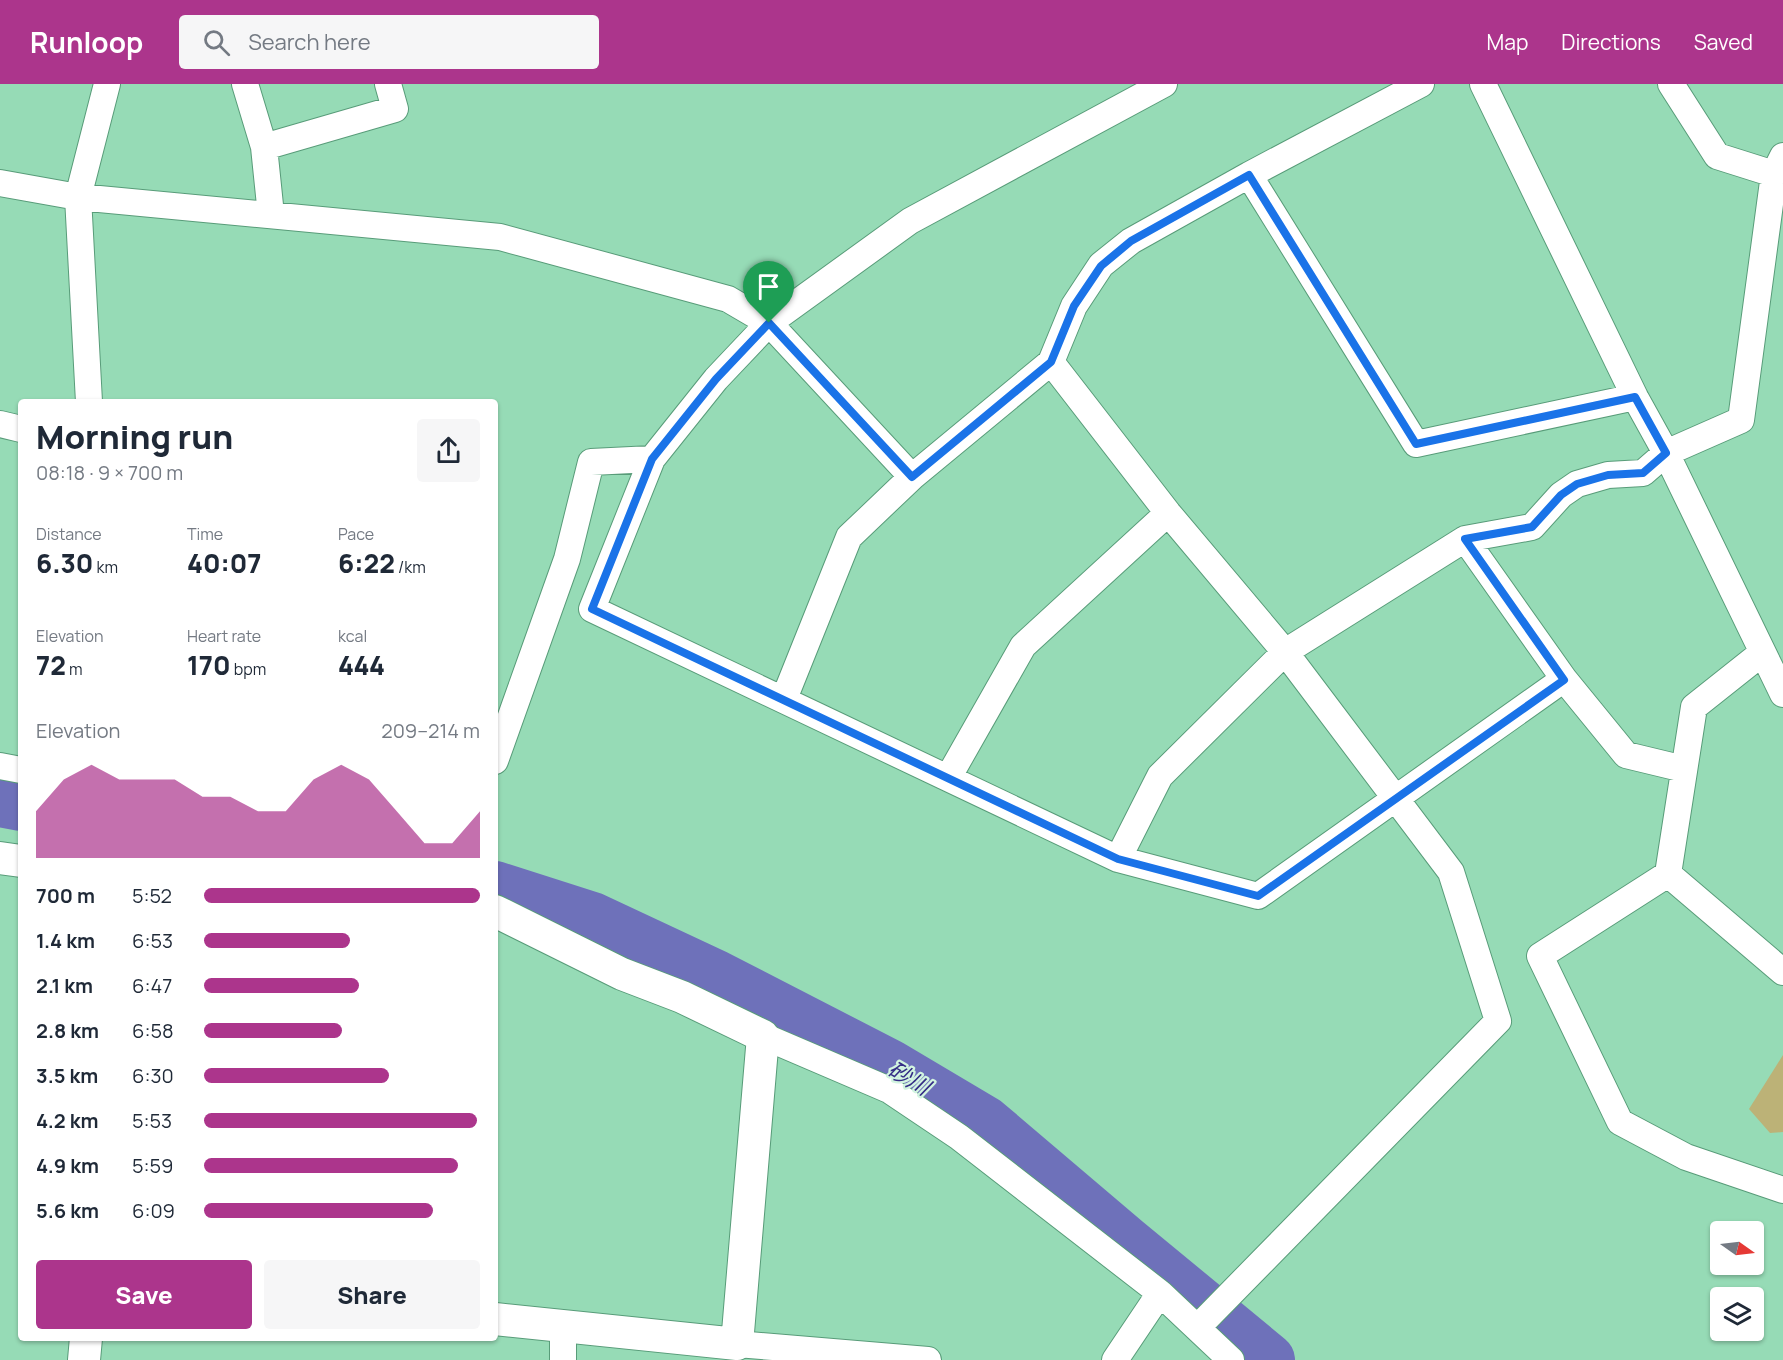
<!DOCTYPE html>
<html lang="en">
<head>
<meta charset="utf-8">
<style>
	:root { --surface:#fff; --page:#f6f6f7; --text:#1f2937; --muted:#747a83; --accent:#ac358c }
	body { margin:0; font-family:Manrope,"Noto Sans JP",sans-serif; background:var(--page); color:var(--text); height:100vh; display:flex; flex-direction:column; font-size:22px; white-space:nowrap }
	* { box-sizing:border-box; margin:0 }
	p { font-size:20px; color:var(--muted) }
	.icon { flex:none; width:33px; height:33px; fill:none; stroke:currentColor; stroke-width:2; stroke-linecap:round; stroke-linejoin:round }
	.map { position:relative; flex:1; overflow:hidden }
	.details { position:absolute; left:18px; top:315px; width:480px; height:942px; display:flex; flex-direction:column; background:var(--surface); border-radius:6px; box-shadow:0 2px 4px #0004 }
	.details>* { flex:none }
	.needle { width:39px; rotate:104deg }
	.buttons { position:absolute; left:1710px; top:1137px; display:grid; gap:12px }
	.buttons a { display:grid; place-items:center; width:54px; height:54px; border-radius:6px; background:var(--surface); box-shadow:0 2px 4px #0004; font-size:30px }
	.pin { position:absolute; display:grid; place-items:center; width:51px; height:51px; color:#fff; margin:-62px -26px; border-radius:50% 50% 50% 0; rotate:-45deg; box-shadow:0 0 6px #0007 }
	.pin .icon { rotate:45deg }
	.round { display:grid; place-items:center; flex:none; width:63px; height:63px; border-radius:6px; background:var(--page) }
	.summary { display:flex; align-items:center; justify-content:space-between; height:102px; padding:0 18px }
	h1 { font-size:33px; font-weight:800; line-height:45px }
	.metrics { display:grid; grid-template-columns:repeat(3,1fr); gap:9px; height:102px; padding:6px 18px }
	.metrics div { display:grid; align-content:center }
	.metrics b { font-size:26px; font-weight:800 }
	.metrics small { font-size:16px; font-weight:400 }
	.metrics p { font-size:16px }
	.chart { height:168px; padding:12px 18px }
	.chart p { display:flex; justify-content:space-between }
	.chart svg { width:100%; height:108px; margin-top:6px; fill:var(--accent); opacity:.7 }
	.button { display:flex; gap:12px; margin-top:auto; padding:12px 18px }
	.button a { flex:1; height:69px; border-radius:6px; background:var(--accent); color:#fff; font-size:24px; font-weight:800; line-height:69px; text-align:center }
	.button a+a { background:var(--page); color:var(--text) }
	ul { padding:0 18px; list-style:none; font-size:20px }
	li { display:grid; grid-template-columns:96px 72px 1fr; align-items:center; height:45px }
	li i { height:15px; border-radius:8px; background:var(--accent) }
	header { display:flex; align-items:center; gap:36px; box-sizing:border-box; height:84px; padding:0 30px; background:var(--accent); color:#fff }
	header strong { font-size:28px }
	nav { display:flex; gap:33px; margin-inline-start:auto; font-size:21px }
	.search { width:420px; height:54px; background:var(--page); display:flex; align-items:center; gap:15px; box-sizing:border-box; padding:0 21px; border-radius:6px; color:var(--muted); font-size:22px }
	.map>svg:first-child { display:block }
</style>
</head>
<body>
<header>
<strong>Runloop</strong>
<div class="search"><svg class="icon" aria-label="search" viewBox="0 0 24 24"><circle cx="10" cy="10" r="6"/><path d="M15 15l6 6"/></svg>Search here</div>
<nav><a>Map</a><a>Directions</a><a>Saved</a></nav>
</header>
<div class="map">
<svg width="1783" height="1276" viewBox="0 0 1783 1276">
	<rect width="100%" height="100%" fill="#96dbb6"/>
	<path fill="#bcb277" d="M1783,971v77l-13,1 -21,-24z"/>
	<g fill="none" stroke-linecap="round" stroke-linejoin="round">
		<path stroke="#6e71ba" stroke-width="54" d="M0,716l21,4
			M495,804l97,31 124,58 173,89 96,57 140,119 143,118"/>
		<g stroke="#589c79" stroke-width="28">
			<path id="minor" d="M245,0l19,63 7,68
				M1164,0l-254,137 -141,102 -53,56 -64,80 -60,150 526,250 140,37 306,-217
				M1483,0l152,313 31,56 117,241
				M1671,0l46,72 57,18
				M264,63l131,-38 -7,-25
				M1249,91l167,269 219,-47
				M0,99l78,14 422,40 228,62 41,24 143,154
				M1051,278l117,151 117,139 166,220 47,149 -301,307
				M89,318l-11,-205 29,-113
				M0,340l21,5
				M1465,455l99,140 62,76 58,14
				M1762,569l-68,54 -26,167 -128,82 80,166 66,35 97,33
				M784,615l65,-162 63,-60 139,-115 23,-56 27,-41 30,-24 118,-66 172,-91
				M495,677l72,-202 24,-97 61,-3
				M0,682l21,4
				M948,694l75,-132 145,-133
				M1118,775l42,-83 125,-124 180,-113 67,-12 29,-32 16,-11 31,-9 35,-2 23,-20 75,-33 33,-246 9,-18
				M1668,790l115,98
				M763,952l126,54 70,47 201,156 71,67
				M737,1260l191,16
				M563,1276v-34
				M1115,1276l45,-67"/>
		</g>
		<g stroke="#589c79" stroke-width="34">
			<path id="tertiary" d="M0,774l21,3
				M495,827l127,63 60,23 81,39 -26,308 -242,-25
				M84,1276l2,-22"/>
		</g>
		<use href="#minor" stroke="#fff" stroke-width="26"/>
		<use href="#tertiary" stroke="#fff" stroke-width="32"/>
	</g>
	<g fill="none" stroke-linecap="round" stroke-linejoin="round">
		<g stroke="#fff" stroke-width="12">
			<path id="route" d="M1249,91l167,269 219,-47 31,56 -23,20 -35,2 -31,9 -16,11 -29,32 -67,12 99,141 -306,216 -140,-37 -526,-250 60,-150 64,-80 53,-56 143,154 139,-115 23,-56 27,-40 30,-25z"/>
		</g>
		<use href="#route" stroke="#1a73e8" stroke-width="8"/>
	</g>
	<g text-anchor="middle" stroke-width="4.5" stroke-linejoin="round" paint-order="stroke">
		<g font-size="22" font-style="italic" fill="#352d86" stroke="#d2f4e0">
			<text transform="translate(909 994) rotate(30)" y="8">砂川</text>
		</g>
	</g>
</svg>
<div class="buttons">
<a><svg class="needle" viewBox="-14 -14 28 28"><path d="M0-13l5 13h-10z" fill="#e53935"/><path d="M0 13l5-13h-10z" fill="#747a83"/></svg></a>
<a><svg class="icon" aria-label="layers" viewBox="0 0 24 24"><path d="M12 4l9 5-9 5-9-5zM3 14l9 5 9-5"/></svg></a>
</div>
<div class="pin" style="left:769px;top:239px;background:#1e9e55"><svg class="icon" aria-label="arrive" viewBox="0 0 24 24"><path d="M6 21V4h12l-3 4 3 4H6"/></svg></div>
<section class="details">
<div class="summary"><div><h1>Morning run</h1><p>08:18 · 9 × 700 m</p></div><a class="round"><svg class="icon" aria-label="share" viewBox="0 0 24 24"><path d="M12 15V3M7 8l5-5 5 5M5 13v7h14v-7"/></svg></a></div>
<div class="metrics">
<div><p>Distance</p><b>6.30<small> km</small></b></div>
<div><p>Time</p><b>40:07</b></div>
<div><p>Pace</p><b>6:22<small> /km</small></b></div>
</div>
<div class="metrics">
<div><p>Elevation</p><b>72<small> m</small></b></div>
<div><p>Heart rate</p><b>170<small> bpm</small></b></div>
<div><p>kcal</p><b>444</b></div>
</div>
<div class="chart"><p><span>Elevation</span>209–214 m</p>
<svg viewBox="0 0 160 44" preserveAspectRatio="none"><path d="M0 44V25L10 12L20 6L30 12L40 12L50 12L60 19L70 19L80 25L90 25L100 12L110 6L120 12L130 25L140 38L150 38L160 25V44z"/></svg>
</div>
<ul>
<li><b>700 m</b>5:52<i style="width:100%"></i></li>
<li><b>1.4 km</b>6:53<i style="width:53%"></i></li>
<li><b>2.1 km</b>6:47<i style="width:56%"></i></li>
<li><b>2.8 km</b>6:58<i style="width:50%"></i></li>
<li><b>3.5 km</b>6:30<i style="width:67%"></i></li>
<li><b>4.2 km</b>5:53<i style="width:99%"></i></li>
<li><b>4.9 km</b>5:59<i style="width:92%"></i></li>
<li><b>5.6 km</b>6:09<i style="width:83%"></i></li>
</ul>
<div class="button"><a>Save</a><a>Share</a></div>
</section>
</div>
</body>
</html>
